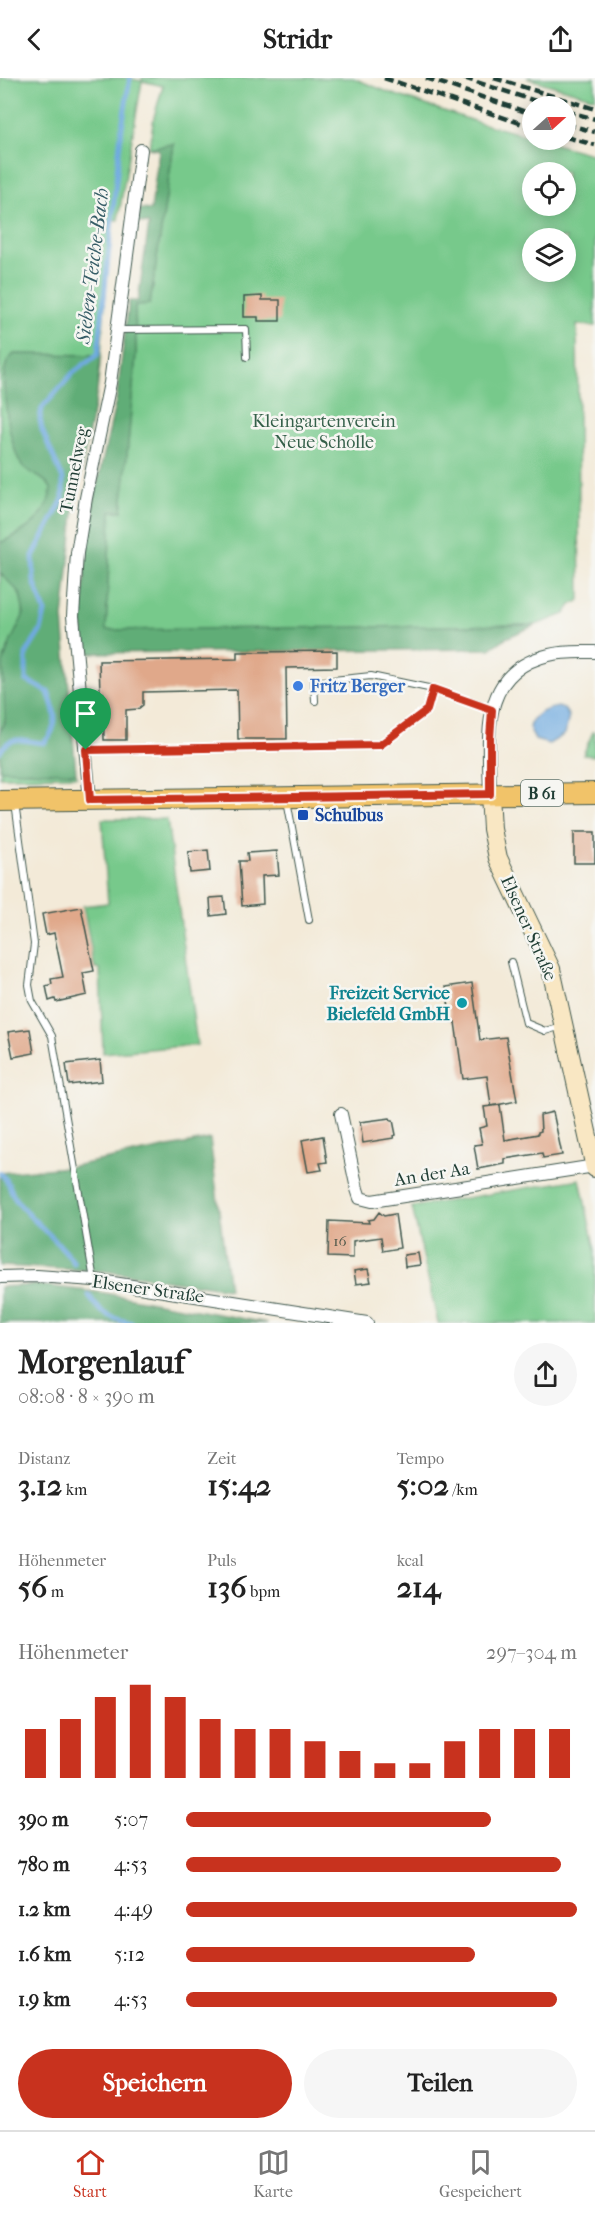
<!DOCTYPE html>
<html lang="de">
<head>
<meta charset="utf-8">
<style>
	:root { --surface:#fff; --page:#f6f6f6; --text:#222; --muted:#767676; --line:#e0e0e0; --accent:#c8321e }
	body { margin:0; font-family:"IM FELL French Canon",serif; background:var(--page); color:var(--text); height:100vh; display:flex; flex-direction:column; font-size:22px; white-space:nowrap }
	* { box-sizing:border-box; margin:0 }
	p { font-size:20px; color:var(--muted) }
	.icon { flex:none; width:33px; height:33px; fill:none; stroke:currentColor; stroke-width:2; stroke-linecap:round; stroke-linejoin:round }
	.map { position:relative; height:1245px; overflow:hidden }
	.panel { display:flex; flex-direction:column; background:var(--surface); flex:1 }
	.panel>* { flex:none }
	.needle { width:39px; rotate:69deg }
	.tools { position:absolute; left:522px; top:18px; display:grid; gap:12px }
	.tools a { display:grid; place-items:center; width:54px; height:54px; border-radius:50%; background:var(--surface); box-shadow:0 3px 15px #0003; font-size:30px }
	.pin { position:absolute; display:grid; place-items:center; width:51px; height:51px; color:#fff; margin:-62px -26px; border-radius:50% 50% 50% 0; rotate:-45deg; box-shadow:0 0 6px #0007 }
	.pin .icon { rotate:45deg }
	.round { display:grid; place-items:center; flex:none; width:63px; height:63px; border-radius:32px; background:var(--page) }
	.head { display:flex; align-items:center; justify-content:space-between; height:102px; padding:0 18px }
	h1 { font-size:33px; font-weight:700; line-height:45px }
	.metrics { display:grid; grid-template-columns:repeat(3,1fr); gap:9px; height:102px; padding:6px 18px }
	.metrics div { display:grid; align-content:center }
	.metrics b { font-size:30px; font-weight:700 }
	.metrics small { font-size:16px; font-weight:400 }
	.metrics p { font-size:16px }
	.chart { height:168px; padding:12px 18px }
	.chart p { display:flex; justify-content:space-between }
	.chart svg { width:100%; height:108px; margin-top:6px; stroke:var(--accent); stroke-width:6 }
	.action { display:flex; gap:12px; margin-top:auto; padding:12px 18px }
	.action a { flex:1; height:69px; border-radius:36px; background:var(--accent); color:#fff; font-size:24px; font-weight:700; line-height:69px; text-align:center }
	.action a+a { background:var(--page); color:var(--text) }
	ul { padding:0 18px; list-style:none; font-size:20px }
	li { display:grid; grid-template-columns:96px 72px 1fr; align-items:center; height:45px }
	li i { height:15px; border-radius:8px; background:var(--accent) }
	header { display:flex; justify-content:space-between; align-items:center; height:78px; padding:0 18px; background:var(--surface); font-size:27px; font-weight:700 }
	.menu { display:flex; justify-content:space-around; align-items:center; height:84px; border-top:2px solid var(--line); background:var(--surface); font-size:16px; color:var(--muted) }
	.menu a { display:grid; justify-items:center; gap:3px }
	.menu .on { color:var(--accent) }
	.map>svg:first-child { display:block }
</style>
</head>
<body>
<header><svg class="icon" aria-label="back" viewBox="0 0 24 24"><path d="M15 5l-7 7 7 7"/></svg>Stridr<svg class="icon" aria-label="share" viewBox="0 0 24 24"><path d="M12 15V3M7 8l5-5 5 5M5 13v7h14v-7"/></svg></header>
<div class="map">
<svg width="595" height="1245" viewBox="0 0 595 1245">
	<rect width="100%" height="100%" fill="#f6f6f2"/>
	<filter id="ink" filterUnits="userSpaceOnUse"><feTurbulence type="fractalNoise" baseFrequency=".0167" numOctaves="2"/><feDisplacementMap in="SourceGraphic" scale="12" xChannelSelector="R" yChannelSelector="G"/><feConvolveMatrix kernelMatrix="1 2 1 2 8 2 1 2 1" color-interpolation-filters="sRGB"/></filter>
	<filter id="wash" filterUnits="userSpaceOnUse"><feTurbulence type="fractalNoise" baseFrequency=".008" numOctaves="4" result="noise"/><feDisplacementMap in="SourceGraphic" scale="24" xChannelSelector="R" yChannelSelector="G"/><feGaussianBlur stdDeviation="1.35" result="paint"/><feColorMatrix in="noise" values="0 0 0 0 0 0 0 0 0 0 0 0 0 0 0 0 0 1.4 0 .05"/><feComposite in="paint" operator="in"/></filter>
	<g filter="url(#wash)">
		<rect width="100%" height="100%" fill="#f3ead8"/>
		<path fill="#77c98b" stroke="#4b8360" stroke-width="1.5" fill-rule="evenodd" d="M0,0h127l15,3v-3h211l40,16 87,29 52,14v3h8l55,15v171l-18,-1 3,275 -9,5 -6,9 -29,11 -430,6 5,-120h11l14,-158 -1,-48 15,-1 24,-160 -25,4 5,-31 9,-31 -21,-5 -24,139h-5l-4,32 -8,103 -87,-1c-2,3 -7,7 -8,11 -6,18 5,84 16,100 8,10 22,11 29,23 -2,31 -26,43 -51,55zM532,94h34v34h-34zM532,160h34v34h-34z
			M527,0h68v20l-65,-19z
			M0,495c11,9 21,18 23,33 3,21 -17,37 -20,57 -3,23 9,48 -3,69z
			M593,654h2v24l-12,-1z
			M1,691l75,4 1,3 -77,1z
			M102,741h65l30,226 -94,8 -3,-84h-5l-12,-63 25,-3z
			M580,1101l15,71v73h-157l-26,-116z"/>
		<path fill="#61ad77" stroke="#407556" stroke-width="1.5" d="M174,66l-24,160 -15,1 1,48 -14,158h-11l-5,119 430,-5 -30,13 -16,11 -405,4 -3,-34 4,-62 8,-58 23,-103 12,-95h9l11,-77 -11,-2 2,-13 11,1 8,-60 -10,-2z
			M14,276l87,1 -4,37 -21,103 -13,123 13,155 -76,-3v-38l5,-9 -2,-60 7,-20 14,-29 -4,-21 -20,-20v-30c24,-10 49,-26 51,-55 -7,-12 -21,-13 -29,-23 -12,-17 -22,-80 -16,-100 1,-4 5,-8 8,-11z
			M210,1061l19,150 -126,-18 -103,-5v-93l68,-6z
			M38,1207l66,8 163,30h-267v-36z"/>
		<path fill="#6faae0" stroke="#47748a" stroke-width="1.5" d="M558,629l6,2 5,7 -4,18 -16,10 -14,-4 -6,-13c4,-13 16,-18 29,-20z"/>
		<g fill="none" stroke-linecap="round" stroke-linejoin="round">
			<path stroke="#6faae0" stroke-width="5" d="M0,674c10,-19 25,-10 44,-9 16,-18 12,-30 4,-51l-22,-12v-26l15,-24 4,-18 -11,-31 -1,-25 30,-57v-20l-21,-49 -2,-11 2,-11 31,-35 25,-19 23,-221 9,-55
				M0,1095c10,8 10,18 16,27 17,23 42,38 58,63
				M89,1217c10,19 24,24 43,28"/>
		</g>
		<g id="blocks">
			<path fill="#e0a88a" d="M262,218v4h18v21h-22v-4h-14v-20z
				M337,573v16l-51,1 1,71h-49l-1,-49 -94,2v13l-5,4 -12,1v30h-22l-1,-47h-3l-1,-32 138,-2v-7z
				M574,754h21v31h-21z
				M208,772l2,21 -20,2 -2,-21z
				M277,773l2,24 -17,1 1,28 -21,2 -3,-45h9l-1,-8z
				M224,819l2,17 -15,2 -1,-18z
				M81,829l13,64 -11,2 4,22 -31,7 -1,-3 -6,2 -3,-15 6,-2 -1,-5 12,-2 -9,-44 -8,2 -4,-21z
				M472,905l8,57 26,-3 11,64 -26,5 -4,-30 -24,3 -8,-57h-4l-5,-35z
				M30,951l4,24 -21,4 -5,-25z
				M100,982l2,21 -33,4 -3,-21z
				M500,1027l5,35 33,-6v-2l3,-1 -1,-16 13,-3 9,43 -19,3 -1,-5 -37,6v5l-27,5 -4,-24 8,-1 -3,-16 8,-2 -3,-19z
				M390,1040l1,2h2l3,15 -3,1 1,2 -31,5 -3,-21z
				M323,1058l4,26 -7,1 2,7 -14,2 -6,-32z
				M379,1134l5,4 11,-2 5,34 -17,3 -2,-14 -28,4v17l-25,-1 1,-36 40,2 -1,-3 6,-1z
				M418,1175l2,12 -15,2 -1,-12z
				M368,1191l3,13 -15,2 -2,-13z"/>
		</g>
	</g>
	<g filter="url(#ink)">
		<use href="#blocks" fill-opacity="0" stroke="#3f574d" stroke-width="1.5"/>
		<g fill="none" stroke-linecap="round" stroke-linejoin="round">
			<g stroke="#3f574d" stroke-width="8">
				<path id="lane" d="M117,252l129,-1 1,28
					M315,623l-1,-19 57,-6 62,13
					M86,672l294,-5 47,-35 6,-21 59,21
					M287,722l22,120
					M15,725l19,141 -5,41 3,16 20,35 42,244
					M511,884l15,61 19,8 17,-5"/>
			</g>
			<g stroke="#3f574d" stroke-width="14">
				<path id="street" d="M490,716c-1,-57 -12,-122 59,-139 14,-4 31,-3 46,-3
					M90,722l-17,-184 4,-63 9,-55 24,-115 31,-233
					M341,1036l16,75 3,9 12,3 223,-35
					M0,1199l37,-1 57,4 273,43"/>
			</g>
			<g stroke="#3f574d" stroke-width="20">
				<path id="secondary" d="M490,716l2,35 6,29 53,111 44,199"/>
			</g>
			<g stroke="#3f574d" stroke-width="22">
				<path id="primary" d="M0,723l595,-8"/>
			</g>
			<use href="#lane" stroke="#fff" stroke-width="6"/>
			<use href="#street" stroke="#fff" stroke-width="12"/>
			<use href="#secondary" stroke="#f9e7c3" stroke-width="18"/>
			<use href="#primary" stroke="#f1c369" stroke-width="20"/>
			<path stroke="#1f3d34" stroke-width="4.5" stroke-dasharray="9 4.5" stroke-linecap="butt" d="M384,0l148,49
				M426,0l106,36
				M464,0l87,28
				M494,0l101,31
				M566,33l29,8
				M566,46l29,8
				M566,59l29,8"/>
		</g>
	</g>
	<g fill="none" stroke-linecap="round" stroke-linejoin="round" filter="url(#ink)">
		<g stroke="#fff" stroke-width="12">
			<path id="route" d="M433,611l59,21 -2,28v56l-400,6 -4,-50 294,-5 47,-35z"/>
		</g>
		<use href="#route" stroke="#c8321e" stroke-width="8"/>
	</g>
	<circle fill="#3f7fe0" stroke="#f6f6f2" stroke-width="2" cx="298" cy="608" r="6"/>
	<rect fill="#1a4fb4" stroke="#f6f6f2" stroke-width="2" x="297" y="731" width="12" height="12" rx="3"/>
	<circle fill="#0f9aa8" stroke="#f6f6f2" stroke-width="2" cx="462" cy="925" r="6"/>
	<g text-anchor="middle" stroke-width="5" stroke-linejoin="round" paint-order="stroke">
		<g font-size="15" fill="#4f584a">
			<text x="340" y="1168">16</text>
		</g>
		<rect fill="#f6f6f2" stroke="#60746d" stroke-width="1.5" x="521" y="702" width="42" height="26" rx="4.5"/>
		<g font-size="16" font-weight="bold" fill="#1f3d34">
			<text x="542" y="721">B 61</text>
		</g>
		<g font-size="18" fill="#35604a" stroke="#f6f6f2">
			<text x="324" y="349">Kleingartenverein<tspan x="324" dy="21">Neue Scholle</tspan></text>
		</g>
		<g font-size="18" fill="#1f3d34" stroke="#f6f6f2">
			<text transform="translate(74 392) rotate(-79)" y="6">Tunnelweg</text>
			<text transform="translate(529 850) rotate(66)" y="6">Elsener Straße</text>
			<text transform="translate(432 1096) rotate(-9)" y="6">An der Aa</text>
			<text transform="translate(148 1211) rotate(8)" y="6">Elsener Straße</text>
		</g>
		<g font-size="18" font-weight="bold" fill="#366cbe" stroke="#f6f6f2" text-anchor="start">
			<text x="310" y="614">Fritz Berger</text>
		</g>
		<g font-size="18" font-weight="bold" fill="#164399" stroke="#f6f6f2" text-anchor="start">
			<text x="315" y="743">Schulbus</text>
		</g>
		<g font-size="18" font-weight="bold" fill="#0d838f" stroke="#f6f6f2" text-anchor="end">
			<text x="450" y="921">Freizeit Service<tspan x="450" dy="21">Bielefeld GmbH</tspan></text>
		</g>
		<g font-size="20" font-style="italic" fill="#375e68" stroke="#f6f6f2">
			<text transform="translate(92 188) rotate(-83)" y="7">Sieben-Teiche-Bach</text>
		</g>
	</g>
</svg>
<div class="tools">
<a><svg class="needle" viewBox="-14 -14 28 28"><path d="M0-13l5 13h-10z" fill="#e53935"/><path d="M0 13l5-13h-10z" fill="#767676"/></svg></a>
<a><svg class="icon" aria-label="locate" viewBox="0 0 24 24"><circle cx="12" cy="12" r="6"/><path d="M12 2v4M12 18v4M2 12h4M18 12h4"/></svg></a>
<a><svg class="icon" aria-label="layers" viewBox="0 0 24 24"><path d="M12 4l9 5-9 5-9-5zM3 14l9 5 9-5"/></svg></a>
</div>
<div class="pin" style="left:86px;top:672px;background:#1e9e55"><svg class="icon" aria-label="arrive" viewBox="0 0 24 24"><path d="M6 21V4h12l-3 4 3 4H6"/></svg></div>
</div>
<section class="panel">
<div class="head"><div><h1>Morgenlauf</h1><p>08:08 · 8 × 390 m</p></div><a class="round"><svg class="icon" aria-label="share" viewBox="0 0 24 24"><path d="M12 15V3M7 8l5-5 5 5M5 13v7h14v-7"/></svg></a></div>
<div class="metrics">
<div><p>Distanz</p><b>3.12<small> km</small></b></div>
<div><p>Zeit</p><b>15:42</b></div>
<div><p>Tempo</p><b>5:02<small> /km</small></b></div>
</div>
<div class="metrics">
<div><p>Höhenmeter</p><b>56<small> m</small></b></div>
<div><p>Puls</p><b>136<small> bpm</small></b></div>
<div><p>kcal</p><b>214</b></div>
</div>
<div class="chart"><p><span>Höhenmeter</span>297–304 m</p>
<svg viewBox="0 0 160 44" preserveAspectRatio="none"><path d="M5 44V24M15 44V20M25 44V11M35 44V6M45 44V11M55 44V20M65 44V24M75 44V24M85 44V29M95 44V33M105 44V38M115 44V38M125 44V29M135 44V24M145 44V24M155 44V24"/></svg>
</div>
<ul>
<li><b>390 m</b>5:07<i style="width:78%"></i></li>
<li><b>780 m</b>4:53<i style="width:96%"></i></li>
<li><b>1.2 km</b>4:49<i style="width:100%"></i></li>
<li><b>1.6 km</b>5:12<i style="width:74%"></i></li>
<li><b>1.9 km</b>4:53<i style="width:95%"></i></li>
</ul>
<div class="action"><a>Speichern</a><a>Teilen</a></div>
</section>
<nav class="menu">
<a class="on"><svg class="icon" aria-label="home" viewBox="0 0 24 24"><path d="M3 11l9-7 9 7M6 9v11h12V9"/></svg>Start</a>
<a><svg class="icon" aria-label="map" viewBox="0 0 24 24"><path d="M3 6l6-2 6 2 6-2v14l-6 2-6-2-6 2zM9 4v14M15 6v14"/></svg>Karte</a>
<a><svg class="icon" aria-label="saved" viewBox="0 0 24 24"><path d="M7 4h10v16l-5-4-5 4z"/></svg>Gespeichert</a>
</nav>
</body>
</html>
